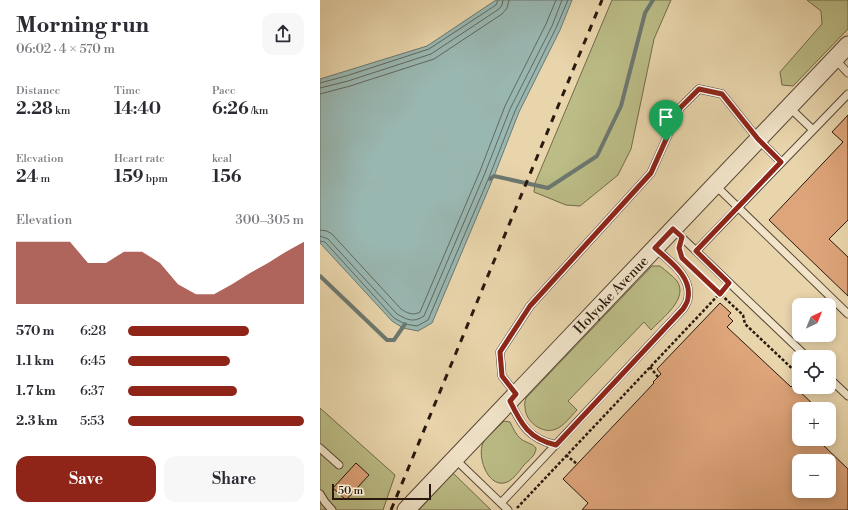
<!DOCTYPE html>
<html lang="en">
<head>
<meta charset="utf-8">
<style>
	:root { --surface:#fff; --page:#f7f7f7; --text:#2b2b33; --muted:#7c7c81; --accent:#8f2418 }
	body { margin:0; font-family:"Libre Bodoni",serif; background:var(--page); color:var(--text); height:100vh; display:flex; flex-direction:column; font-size:15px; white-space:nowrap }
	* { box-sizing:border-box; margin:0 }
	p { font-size:13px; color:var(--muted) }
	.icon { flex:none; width:22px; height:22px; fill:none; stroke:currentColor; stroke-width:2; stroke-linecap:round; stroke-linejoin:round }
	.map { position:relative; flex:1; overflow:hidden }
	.details { display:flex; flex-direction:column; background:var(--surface); width:320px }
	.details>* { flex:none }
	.needle { width:26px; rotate:43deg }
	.buttons { position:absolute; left:472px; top:298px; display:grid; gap:8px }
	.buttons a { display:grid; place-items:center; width:44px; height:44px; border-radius:8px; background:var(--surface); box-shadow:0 2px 10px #0003; font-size:20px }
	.scale { position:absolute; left:12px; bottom:10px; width:99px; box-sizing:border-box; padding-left:4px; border:2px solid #29190f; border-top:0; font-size:11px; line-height:14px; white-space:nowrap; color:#29190f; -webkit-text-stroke:3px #f1e4c9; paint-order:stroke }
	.pin { position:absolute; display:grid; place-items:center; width:34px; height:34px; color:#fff; margin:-41px -17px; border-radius:50% 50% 50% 0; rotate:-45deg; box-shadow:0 0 4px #0007 }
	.pin .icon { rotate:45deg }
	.round { display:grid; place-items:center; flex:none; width:42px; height:42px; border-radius:12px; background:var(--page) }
	.summary { display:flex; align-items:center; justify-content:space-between; height:68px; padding:0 16px }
	h1 { font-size:22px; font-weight:800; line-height:30px }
	.stats { display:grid; grid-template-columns:repeat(3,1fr); gap:6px; height:68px; padding:4px 16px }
	.stats div { display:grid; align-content:center }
	.stats b { font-size:17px; font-weight:800 }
	.stats small { font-size:11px; font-weight:400 }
	.stats p { font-size:11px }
	.chart { height:112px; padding:8px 16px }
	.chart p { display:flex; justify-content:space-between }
	.chart svg { width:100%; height:72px; margin-top:4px; fill:var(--accent); opacity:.7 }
	.primary-button { display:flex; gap:8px; margin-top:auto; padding:8px 16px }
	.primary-button a { flex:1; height:46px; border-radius:12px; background:var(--accent); color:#fff; font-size:16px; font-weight:800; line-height:46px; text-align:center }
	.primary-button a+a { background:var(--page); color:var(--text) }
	ul { padding:0 16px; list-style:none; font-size:13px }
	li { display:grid; grid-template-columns:64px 48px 1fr; align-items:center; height:30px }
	li i { height:10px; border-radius:5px; background:var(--accent) }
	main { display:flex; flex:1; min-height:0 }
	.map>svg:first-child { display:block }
</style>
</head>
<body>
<main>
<section class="details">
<div class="summary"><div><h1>Morning run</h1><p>06:02 · 4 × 570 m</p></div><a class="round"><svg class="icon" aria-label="share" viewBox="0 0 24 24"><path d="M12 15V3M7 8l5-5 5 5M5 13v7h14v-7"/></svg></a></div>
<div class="stats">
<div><p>Distance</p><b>2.28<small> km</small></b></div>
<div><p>Time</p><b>14:40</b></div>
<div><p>Pace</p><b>6:26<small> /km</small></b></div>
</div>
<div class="stats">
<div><p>Elevation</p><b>24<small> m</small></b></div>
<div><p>Heart rate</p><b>159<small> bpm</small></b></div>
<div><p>kcal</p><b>156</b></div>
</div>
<div class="chart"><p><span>Elevation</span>300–305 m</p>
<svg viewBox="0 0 160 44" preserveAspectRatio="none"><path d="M0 44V6L10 6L20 6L30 6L40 19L50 19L60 12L70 12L80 19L90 32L100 38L110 38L120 32L130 25L140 19L150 12L160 6V44z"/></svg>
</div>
<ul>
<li><b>570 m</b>6:28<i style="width:69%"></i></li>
<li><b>1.1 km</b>6:45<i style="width:58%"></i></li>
<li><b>1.7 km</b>6:37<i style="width:62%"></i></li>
<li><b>2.3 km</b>5:53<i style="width:100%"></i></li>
</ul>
<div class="primary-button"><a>Save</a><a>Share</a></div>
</section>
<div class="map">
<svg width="528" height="510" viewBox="0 0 528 510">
	<rect width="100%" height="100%" fill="#e9d5ac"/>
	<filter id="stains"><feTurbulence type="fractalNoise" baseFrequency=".005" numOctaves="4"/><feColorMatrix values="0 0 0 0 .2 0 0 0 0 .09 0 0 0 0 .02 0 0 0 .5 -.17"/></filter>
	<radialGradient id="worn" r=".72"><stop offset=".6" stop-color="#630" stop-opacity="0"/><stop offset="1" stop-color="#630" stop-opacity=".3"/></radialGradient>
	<path fill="#bbbc86" stroke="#726a4a" d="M292,0h59l-17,39 -23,110 -13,26 -38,31 -14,-1 -32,-13 1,-9z
		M487,0h41v29l-55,57 -11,-1 -2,-13 42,-48 -1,-13z
		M332,266h8c6,5 13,10 17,15 12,18 -15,37 -26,49l-7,-8 -76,79 9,9c-6,6 -13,16 -21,19 -14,6 -31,-8 -31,-22 -1,-2 0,-6 1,-9z
		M0,408l75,67 -12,35h-63z
		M184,421l6,1c3,6 6,13 11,17 5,4 11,4 15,9 0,7 -7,12 -12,17 -5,6 -12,17 -20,18 -17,3 -27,-27 -21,-40 4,-8 15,-15 21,-22z
		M133,473l38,37h-72z"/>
	<path fill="#99b7b1" stroke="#6c7870" d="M176,0h76l-12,30 -41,82 -25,64 -62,147 -14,8 -15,-3 -11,-7 -72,-78v-164l107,-33z"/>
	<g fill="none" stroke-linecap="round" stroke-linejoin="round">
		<path stroke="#616860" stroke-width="1" d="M0,83l26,-7 83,-27 67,-44 2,-5
			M0,88l28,-7 83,-27 68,-45 3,-4 1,-5
			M0,94l30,-8 84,-27 68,-45 5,-6 2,-8
			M0,230l7,1 5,3 69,75c6,4 12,7 19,3l60,-141 25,-65 41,-82 10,-24
			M0,236l8,3 69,75c11,6 16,9 27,2l61,-143 25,-64 42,-83 10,-26
			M0,241l5,1 69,76 11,6 12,2 11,-6 62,-145 25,-64 41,-83 12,-28"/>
		<path stroke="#6c7870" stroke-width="4" d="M170,179l4,-3 54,12 49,-32 24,-50 24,-93 8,-13
			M0,276l67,64h7l11,-16"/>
	</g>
	<path fill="#dea47a" stroke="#29190f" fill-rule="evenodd" d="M528,115v105l-19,19 19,18v39l-79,-76 74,-78 -11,-10z
		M400,303l11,10 -3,3 5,5 -6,6 64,60 2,-2 25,24h-19v30h27l-4,5 26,25v41h-266l6,-7 -25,-24 91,-96 -1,-1 8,-8 -4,-5zM479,461h30v30h-30z
		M36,463l13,12 -23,25 -13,-12z"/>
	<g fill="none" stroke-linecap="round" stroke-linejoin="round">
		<g stroke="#594836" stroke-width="9">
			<path id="service" d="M515,59l13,14
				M469,107l24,23
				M395,185l133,129
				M353,229l134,128
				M376,251l152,-157
				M509,378l19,18
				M196,394l-14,-18 -2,-24 30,-46 121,-133 29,-65 19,-19 23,5 36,45 23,23
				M190,401c11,24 19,38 46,44
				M0,448l19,17
				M135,459l53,51
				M0,494l5,8 7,8
				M181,503l182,-194c2,-3 5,-8 5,-11 4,-22 -19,-37 -33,-50"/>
		</g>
		<g stroke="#594836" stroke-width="19">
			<g id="tertiary">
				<path id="s1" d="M86,510l442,-465"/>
			</g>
		</g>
		<path stroke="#29190f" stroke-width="2.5" stroke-dasharray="3 2" stroke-linecap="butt" d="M368,264l55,51 2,9 54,51
			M330,367l8,10
			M246,455l11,9
			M197,508l207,-219"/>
		<use href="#service" stroke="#f1e4c9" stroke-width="7"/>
		<use href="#tertiary" stroke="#f1e4c9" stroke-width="17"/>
		<path stroke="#29190f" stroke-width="3" stroke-dasharray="7 7" stroke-linecap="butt" d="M71,510l211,-510"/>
	</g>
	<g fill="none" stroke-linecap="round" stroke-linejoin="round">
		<g stroke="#fff" stroke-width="8">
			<path id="route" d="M379,89l23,5 36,45 23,23 -85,89 33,32 -9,11 -38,-36 -3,-10 3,-11 -9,-8 -18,19c14,13 37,28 33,50 0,3 -3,8 -5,11l-127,136c-27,-6 -35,-21 -46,-44l6,-7 -14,-18 -2,-24 30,-46 121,-133 29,-65z"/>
		</g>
		<use href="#route" stroke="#8f2418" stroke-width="5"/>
	</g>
	<g text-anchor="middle" stroke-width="4" stroke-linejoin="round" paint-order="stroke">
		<g font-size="14" fill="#29190f" stroke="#f1e4c9">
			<text dy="5" stroke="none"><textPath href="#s1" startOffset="297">Holyoke Avenue</textPath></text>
		</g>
	</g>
	<rect width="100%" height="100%" filter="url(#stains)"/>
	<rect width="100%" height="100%" fill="url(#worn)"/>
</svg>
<div class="buttons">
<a><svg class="needle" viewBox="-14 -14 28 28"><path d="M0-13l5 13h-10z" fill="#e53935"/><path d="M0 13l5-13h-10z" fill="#7c7c81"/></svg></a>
<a><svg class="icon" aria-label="locate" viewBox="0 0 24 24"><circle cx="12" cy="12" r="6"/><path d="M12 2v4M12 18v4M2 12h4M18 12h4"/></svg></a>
<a>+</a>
<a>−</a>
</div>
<div class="scale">50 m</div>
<div class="pin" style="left:346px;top:141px;background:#1e9e55"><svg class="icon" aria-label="arrive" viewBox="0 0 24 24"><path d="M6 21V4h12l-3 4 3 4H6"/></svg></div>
</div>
</main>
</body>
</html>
